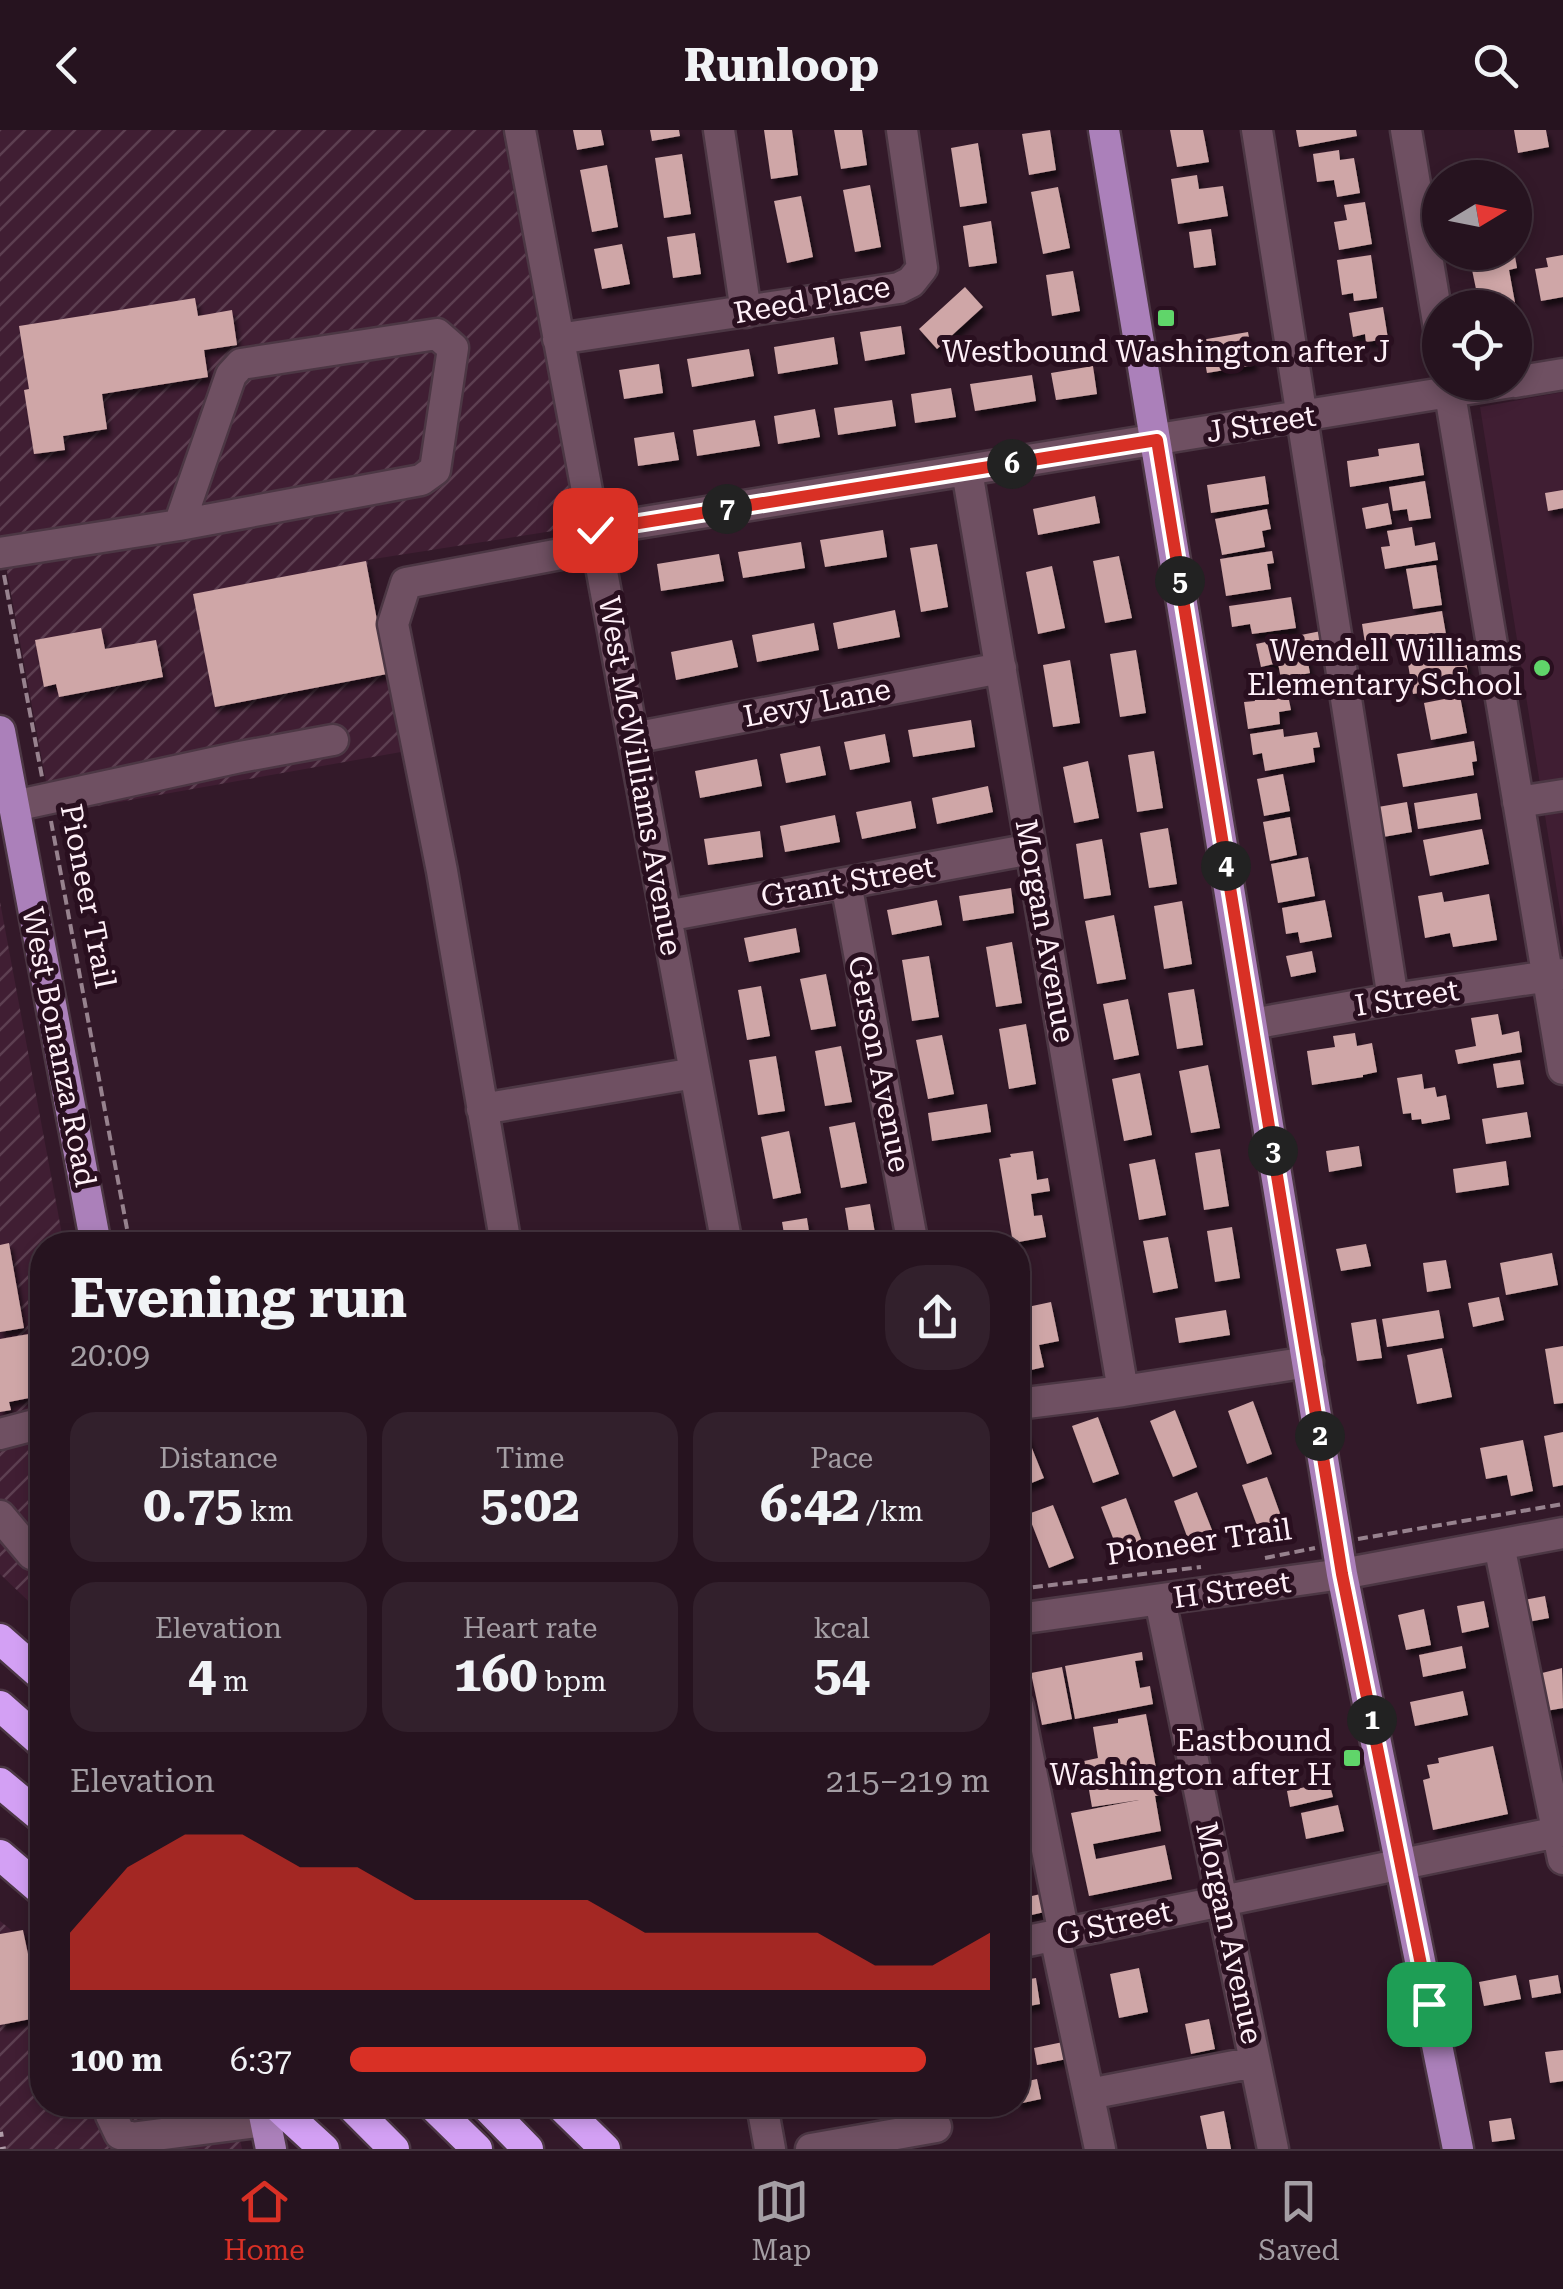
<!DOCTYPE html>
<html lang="en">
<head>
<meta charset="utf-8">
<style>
	:root { --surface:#26131f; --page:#32202c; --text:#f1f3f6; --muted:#a49ea4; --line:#42323d; --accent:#d93025 }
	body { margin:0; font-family:"Roboto Serif",serif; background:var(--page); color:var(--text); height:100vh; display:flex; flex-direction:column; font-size:38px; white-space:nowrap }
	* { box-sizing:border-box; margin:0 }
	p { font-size:32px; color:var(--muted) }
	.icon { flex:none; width:55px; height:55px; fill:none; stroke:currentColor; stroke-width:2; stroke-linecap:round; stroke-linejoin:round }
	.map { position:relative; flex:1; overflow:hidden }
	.drawer { position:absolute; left:30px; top:1102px; width:1000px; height:885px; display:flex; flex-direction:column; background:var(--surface); border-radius:40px; box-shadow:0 5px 15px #0003,0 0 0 2px var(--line) }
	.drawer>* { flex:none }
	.needle { width:65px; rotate:80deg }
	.buttons { position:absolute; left:1422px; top:30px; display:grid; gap:20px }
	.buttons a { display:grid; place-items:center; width:110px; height:110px; border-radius:50%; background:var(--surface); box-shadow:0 5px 15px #0003,0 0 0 2px var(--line); font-size:50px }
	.pin { position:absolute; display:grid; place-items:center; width:85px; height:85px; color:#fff; margin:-42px; border-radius:20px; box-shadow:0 5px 15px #0006 }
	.km { position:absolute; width:50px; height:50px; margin:-25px; border-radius:50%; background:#222; color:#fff; font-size:28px; line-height:50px; text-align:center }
	.round { display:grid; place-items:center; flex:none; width:105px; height:105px; border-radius:40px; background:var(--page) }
	.overview { display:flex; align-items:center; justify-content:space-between; height:170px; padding:0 40px }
	h1 { font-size:55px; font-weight:700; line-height:75px }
	.stats { display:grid; grid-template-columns:repeat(3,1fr); gap:15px; height:170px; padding:10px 40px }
	.stats div { display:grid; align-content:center; border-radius:25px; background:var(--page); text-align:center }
	.stats b { font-size:50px; font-weight:700 }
	.stats small { font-size:28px; font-weight:400 }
	.stats p { font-size:28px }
	.chart { height:280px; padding:20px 40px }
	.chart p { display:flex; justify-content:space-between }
	.chart svg { width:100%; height:180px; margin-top:10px; fill:var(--accent); opacity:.7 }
	ul { padding:0 40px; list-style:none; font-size:32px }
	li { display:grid; grid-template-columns:160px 120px 1fr; align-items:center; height:75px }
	li i { height:25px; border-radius:12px; background:var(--accent) }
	header { display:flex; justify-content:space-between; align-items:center; height:130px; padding:0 40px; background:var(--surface); font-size:45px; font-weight:700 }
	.dock { display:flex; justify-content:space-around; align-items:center; height:140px; border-top:2px solid var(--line); background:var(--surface); font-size:28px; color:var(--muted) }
	.dock a { display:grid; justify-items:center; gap:5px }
	.dock .current { color:var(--accent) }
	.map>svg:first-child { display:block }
</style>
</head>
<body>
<header><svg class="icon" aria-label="back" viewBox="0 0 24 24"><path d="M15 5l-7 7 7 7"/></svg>Runloop<svg class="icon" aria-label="search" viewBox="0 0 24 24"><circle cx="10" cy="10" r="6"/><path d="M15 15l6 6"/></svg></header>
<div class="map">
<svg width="1563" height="2019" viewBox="0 0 1563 2019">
	<defs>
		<pattern id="industrial-furrows" width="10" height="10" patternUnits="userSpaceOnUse" patternTransform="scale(2.5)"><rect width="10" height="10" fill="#401e33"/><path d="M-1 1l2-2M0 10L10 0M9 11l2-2" fill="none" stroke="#5d3f51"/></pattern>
		<filter id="shadow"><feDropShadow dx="3.5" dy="6" stdDeviation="2.5" flood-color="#0009"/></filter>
	</defs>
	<rect width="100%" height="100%" fill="#331929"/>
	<path fill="#401e33" d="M1563,262v537l-83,-522z"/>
	<path fill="url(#industrial-furrows)" d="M0,0h502l76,397 -211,33 34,192 -349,62 -52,-280z
		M0,772l64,343h-22v369l-42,-40z
		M0,1791l42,34v150h185l7,6 8,38h-242z"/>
	<path fill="#cfa6a7" filter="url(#shadow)" d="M573,0h28l3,15 -27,5z
		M650,0h29l1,6 -28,5z
		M764,0h28l6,45 -27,4z
		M834,0h28l5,35 -26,4z
		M1050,0l6,40 -27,5 -7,-41z
		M1170,0h33l6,32 -32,5z
		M1296,0h60l1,6 -58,11z
		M1514,0h32l3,17 -31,6z
		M978,13l9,60 -27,4 -9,-59z
		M1339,20l1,10 14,-2 6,35 -23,4 -3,-17 -17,2 -4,-28z
		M682,24l9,60 -27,4 -9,-60z
		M607,35l11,62 -26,5 -12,-62z
		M1197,45l2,14 24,-3 5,30 -50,8 -7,-45z
		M870,55l11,62 -26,5 -12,-62z
		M1058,57l12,61 -27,6 -12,-62z
		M801,66l12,61 -26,6 -13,-62z
		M1365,72l7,42 -33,6 -5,-28 13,-2 -3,-15z
		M991,91l6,42 -28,4 -6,-41z
		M1211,99l5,36 -22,3 -5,-36z
		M695,103l6,41 -28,4 -6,-41z
		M622,114l8,40 -28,5 -8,-40z
		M1371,125l6,43 -23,3 -1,-8 -11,2 -5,-35z
		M1563,125v42l-22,4 -6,-32 13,-2 -2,-9z
		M1515,126l2,12 -8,2 7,38h-36l-9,-43z
		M1073,141l7,40 -28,5 -6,-41z
		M965,157l18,20 -46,42 -18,-20z
		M195,168l3,18 34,-6 5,35 -33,5 4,27 -106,17 5,35 -44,7 2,14 -31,4 -10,-64 5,-1 -10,-63z
		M1383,177l5,32 -22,3 -1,-8 -12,3 -4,-24z
		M901,196l4,28 -40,7 -5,-29z
		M1248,202l6,33 -47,8 -6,-33z
		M834,207l4,27 -60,10 -4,-27z
		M749,219l5,27 -62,11 -5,-28z
		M659,234l4,29 -39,6 -5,-29z
		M1093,236l4,28 -41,6 -5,-27z
		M1032,245l4,26 -61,10 -5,-27z
		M951,258l5,29 -41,6 -4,-29z
		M892,270l4,26 -58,9 -4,-27z
		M815,279l5,28 -42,7 -4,-28z
		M755,290l5,26 -63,10 -4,-26z
		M674,302l5,28 -41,6 -4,-28z
		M1419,313l5,32 -74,12 -3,-26 32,-5 -1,-7z
		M1265,346l4,28 -58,9 -4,-28z
		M1425,351l6,37 -22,3 -2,-12 -14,2 -4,-24z
		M1563,360v18l-15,3 -3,-18z
		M1095,366l5,27 -62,12 -5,-26z
		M1388,373l4,21 -26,5 -4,-21z
		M1267,379l4,20 -9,2 3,16 -43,8 -7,-36z
		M1412,397l3,19 20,-4 3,18 -53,9 -4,-22 9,-1 -3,-15z
		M883,400l4,27 -62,10 -5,-27z
		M801,412l4,26 -62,10 -5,-26z
		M937,414l11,63 -27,5 -11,-64z
		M1272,421l2,12 -7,1 4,25 -45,7 -6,-37z
		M719,424l5,27 -63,10 -4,-27z
		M1119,426l13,62 -27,5 -12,-62z
		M366,431l21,113 -172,33 -22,-113z
		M1436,435l6,40 -29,4 -7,-40z
		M1052,436l13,62 -27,6 -12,-62z
		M1291,467l5,31 -44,6 -2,-10 -18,3 -3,-21z
		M895,480l5,27 -62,12 -5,-26z
		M1442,481l5,29 -26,5 -2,-11 -54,9 -3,-19z
		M814,493l5,27 -62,12 -5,-27z
		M101,498l4,21 51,-9 7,37 -104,20 -3,-13 -12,3 -9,-47z
		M1321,501l3,14 -19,3 5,25 -29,6 -3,-16 -17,4 -5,-23z
		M732,510l6,27 -62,13 -5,-28z
		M1136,520l10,63 -26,4 -10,-63z
		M1465,525l3,18 -6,1 2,12 -51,8 -5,-30z
		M1070,530l10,63 -27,4 -10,-62z
		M1281,555l3,15h5l2,10 -12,2 1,12 -32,5 -4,-27 11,-1 -2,-11z
		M1460,566l7,37 -36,7 -7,-37z
		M971,590l4,27 -62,10 -5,-27z
		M1283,599l1,8 33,-5 3,15 -7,1 2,14 -50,9 -3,-18 -9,2 -3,-21z
		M885,604l5,28 -40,8 -6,-28z
		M1474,611l3,20 -5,1 2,13 -71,12 -6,-33z
		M820,616l6,29 -40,8 -6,-29z
		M1154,621l9,57 -26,4 -9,-57z
		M757,629l5,27 -62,12 -5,-27z
		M1088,631l11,57 -25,5 -11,-56z
		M1283,644l7,37 -26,5 -7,-37z
		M988,656l5,26 -56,12 -5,-26z
		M1477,663l4,26 -63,10 -4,-26z
		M911,671l5,27 -54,11 -6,-27z
		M1407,672l5,30 -29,5 -5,-30z
		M835,685l5,27 -55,10 -5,-26z
		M1290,687l7,38 -27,6 -7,-39z
		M1168,698l9,56 -28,4 -9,-55z
		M1482,699l7,35 -59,12 -7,-36z
		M760,701l3,26 -55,8 -4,-26z
		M1102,709l9,56 -27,4 -8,-55z
		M1308,727l7,39 -37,7 -7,-39z
		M1011,758l3,25 -51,8 -4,-25z
		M1442,762l2,10 45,-8 8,46 -44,7 -3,-14 -25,5 -7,-42z
		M937,770l5,25 -50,10 -5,-25z
		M1325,770l7,37 -32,6 -2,-11 -12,2 -4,-26z
		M1182,771l10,63 -28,5 -10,-63z
		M1114,785l12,64 -29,5 -12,-63z
		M796,798l4,24 -51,10 -5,-24z
		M1012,812l10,61 -26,4 -10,-60z
		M1312,821l4,21 -25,5 -5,-21z
		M929,826l10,61 -27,4 -10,-61z
		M826,844l10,52 -25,4 -11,-51z
		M761,856l9,50 -23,4 -9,-50z
		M1194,859l9,56 -26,4 -9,-56z
		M1128,869l11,56 -25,5 -11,-56z
		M1498,884l4,21 17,-4 3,21 -64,12 -3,-14 21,-4 -5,-28z
		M1026,894l10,60 -27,5 -10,-60z
		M1355,903l2,13 15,-3 5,29 -14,3v2l-51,8 -5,-34 28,-4 -2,-11z
		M942,905l12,59 -26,5 -12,-59z
		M841,916l11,56 -27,4 -10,-55z
		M776,926l9,55 -27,4 -9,-55z
		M1520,930l4,24 -27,4 -4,-24z
		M1208,935l12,63 -29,5 -12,-62z
		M1140,943l12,62 -28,6 -12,-62z
		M1422,944l2,15 11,-2 2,10 9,-2 4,24 -28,5 -1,-5 -9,1 -1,-7 -8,1 -6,-36z
		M987,974l4,28 -59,9 -4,-28z
		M1527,982l4,25 -45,7 -4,-25z
		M855,992l12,61 -26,5 -12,-61z
		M789,1001l12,62 -28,6 -12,-62z
		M1359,1016l3,20 -33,6 -3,-21z
		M1220,1019l9,57 -25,4 -9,-57z
		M1033,1021l4,29 11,-2 2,13 -19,3 3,22 8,-1 4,22 -33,6 -14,-84 12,-2 -1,-3z
		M1155,1029l11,56 -27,5 -10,-56z
		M1506,1031l3,24 -53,8 -3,-24z
		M870,1074l7,41h-26l-6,-37z
		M807,1088l4,27h-25l-4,-23z
		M1232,1097l8,51 -25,4 -8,-51z
		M1168,1107l10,51 -25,5 -10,-52z
		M9,1113l15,85 -24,4v-87z
		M1366,1114l5,22 -30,5 -5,-22z
		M1552,1123l6,32 -52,10 -6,-32z
		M1446,1130l5,28 -24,4 -4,-29z
		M1499,1167l5,23 -31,7 -5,-24z
		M1051,1172l8,39 -20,4 5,22 -26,6v-64z
		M1226,1180l4,25 -51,8 -4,-25z
		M1439,1180l5,28 -57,9 -5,-28z
		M1376,1189l6,39 -25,3 -6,-38z
		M29,1204l10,62 -30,6 2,8 -11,2v-73z
		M1563,1216v57l-9,1 -9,-55z
		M1442,1218l10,49 -35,7 -10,-49z
		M1253,1271l19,53 -25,10 -19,-53z
		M1175,1280l22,57 -24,10 -23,-56z
		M1098,1287l21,57 -26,9 -21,-57z
		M1023,1296l21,52 -25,10 -1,-5v-55z
		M1563,1302v53l-10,2 -9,-51z
		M1523,1310l10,51 -22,5 -4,-21 -21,4 -6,-31z
		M1267,1347l19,53 -24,9 -20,-54z
		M1197,1362l19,48 -24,10 -18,-49z
		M1126,1368l18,49 -24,9 -19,-49z
		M1053,1375l21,53 -25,10 -21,-54z
		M1545,1466l4,22 -21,4 -4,-22z
		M1484,1471l5,26 -27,6 -5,-27z
		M1424,1479l7,36 -25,5 -8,-35z
		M1462,1516l4,22 -43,9 -4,-22z
		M1142,1522l1,8 -8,1 5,27 10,-2 3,18 -78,15 -10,-53z
		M1062,1537l10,52 -30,6 -11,-52z
		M1562,1538l1,40 -17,3 -4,-19h4l-4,-19z
		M1463,1561l5,24 -53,11 -5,-24z
		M1146,1584l15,81 -6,1 6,35 -68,13 3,15 69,-14 7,34 -83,17 -18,-83 68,-13 -47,7 -8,-46 14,-3 -5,-31 25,-4v-4z
		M1493,1616l15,68 -75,16 -10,-50 7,-2 -3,-13 12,-2 -1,-5z
		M1329,1652l4,15 -43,10 -3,-16z
		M1338,1675l6,26 -38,8 -5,-26z
		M1045,1763l4,18 -22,5 -4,-18z
		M23,1800l18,87 -41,8v-91z
		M1139,1838l9,44 -29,6 -9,-44z
		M1516,1845l5,24 -37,7 -5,-24z
		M1558,1845l3,18 -29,5 -3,-18z
		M1036,1848l4,26 -22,4v-27z
		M1209,1889l6,30 -24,5 -6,-30z
		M1063,1912l4,17 -30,6 -3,-17z
		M1563,1920v31l-13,2 -5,-31z
		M1037,1949l4,20 -23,5v-21z
		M146,1975h29l1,7 -28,6z
		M1224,1981l7,38h-24l-7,-33z
		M1511,1988l4,21 -23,3 -3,-21z"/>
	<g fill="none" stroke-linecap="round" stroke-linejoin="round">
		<g stroke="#4c3744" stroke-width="35">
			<path id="minor" d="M520,0l207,1115
				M719,0l27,182
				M1257,0l136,869
				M1406,0l34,204
				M558,209l341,-51 12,-6 11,-14 -20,-138
				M1448,252l115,687
				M1515,252l48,-8
				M967,341l156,920
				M595,400l916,-148
				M0,423l179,-28 242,-45 14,-10 18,-122 -16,-14 -196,30 -10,11 -52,150
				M633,608l368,-70
				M1518,672l45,-7
				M14,676l226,-49 93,-17
				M846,753l67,362
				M666,786l365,-67
				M1252,894l141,-25 170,-25
				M482,979l213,-36
				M506,1115l-64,-374 -49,-247 13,-41 192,-36
				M1018,1274l105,-13 185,-29
				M0,1304l42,-11
				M0,1386l32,38 10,-3
				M1499,1415l64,314
				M1160,1470l113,549
				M1018,1489l324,-45 221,-41
				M1018,1576l46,228
				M1055,1806l45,213
				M1018,1813l545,-112
				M1089,1964l166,-32
				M109,1975l2,10 9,19 12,4 133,-17
				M762,1975l8,44
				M811,2019l125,-22"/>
		</g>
		<g stroke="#4c3744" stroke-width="35">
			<path id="major" d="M1104,0l238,1444 116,575
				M0,601l96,514
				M262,1975l9,44"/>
		</g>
		<g stroke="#4c3744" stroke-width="35">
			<path id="highway" d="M0,1509l42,37
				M0,1576l42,37
				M0,1653l42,35
				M0,1725l42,36
				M276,1975l48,44
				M350,1975l44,44
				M432,1975l45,44
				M485,1975l43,44
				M560,1975l45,44"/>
		</g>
		<path stroke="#97828e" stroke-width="4" stroke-dasharray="10 5" stroke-linecap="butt" d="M4,445l38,202
			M51,691l79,424
			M1358,1409l205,-35
			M1265,1428l50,-10
			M1018,1459l183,-22"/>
		<use href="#minor" stroke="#6f5062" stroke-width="30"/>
		<use href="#major" stroke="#ab80ba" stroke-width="30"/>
		<use href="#highway" stroke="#d3a0f4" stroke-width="30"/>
		<path stroke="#b09ca8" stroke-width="6" stroke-dasharray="5 10" stroke-linecap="butt" d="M0,2002l3,17"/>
	</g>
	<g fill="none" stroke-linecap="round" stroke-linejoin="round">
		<g stroke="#fff" stroke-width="20">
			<path id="route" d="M595,400l562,-90 185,1134 87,430"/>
		</g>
		<use href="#route" stroke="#d93025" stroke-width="12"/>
	</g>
	<g fill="#60d56a" stroke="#290f1f" stroke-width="4">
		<rect x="1156" y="178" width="20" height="20" rx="5"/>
		<circle cx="1542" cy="538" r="10"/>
		<rect x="1342" y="1618" width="20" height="20" rx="5"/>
	</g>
	<g text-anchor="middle" stroke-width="10" stroke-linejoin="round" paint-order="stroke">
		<g font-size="30" fill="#fff0f8" stroke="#290f1f">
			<text transform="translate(812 170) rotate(-10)" y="10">Reed Place</text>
			<text transform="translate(1261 294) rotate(-9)" y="10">J Street</text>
			<text transform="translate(817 573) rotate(-11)" y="10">Levy Lane</text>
			<text transform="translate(640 646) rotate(80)" y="10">West McWilliams Avenue</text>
			<text transform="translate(848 752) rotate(-10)" y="10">Grant Street</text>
			<text transform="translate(88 766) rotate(79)" y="10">Pioneer Trail</text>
			<text transform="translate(1045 801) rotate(80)" y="10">Morgan Avenue</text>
			<text transform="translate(1407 868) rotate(-9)" y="10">I Street</text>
			<text transform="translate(59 917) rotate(79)" y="10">West Bonanza Road</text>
			<text transform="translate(879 934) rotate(79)" y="10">Gerson Avenue</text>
			<text transform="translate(1199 1412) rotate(-8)" y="10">Pioneer Trail</text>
			<text transform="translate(1232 1460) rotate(-8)" y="10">H Street</text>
			<text transform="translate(1114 1793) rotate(-12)" y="10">G Street</text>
			<text transform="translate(1229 1803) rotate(78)" y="10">Morgan Avenue</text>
		</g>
		<g font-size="30" fill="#fff0f8" stroke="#290f1f" text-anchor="end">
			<text x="1166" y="232" text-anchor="middle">Westbound Washington after J</text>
			<text x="1522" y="531">Wendell Williams<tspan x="1522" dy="34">Elementary School</tspan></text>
			<text x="1332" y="1621">Eastbound<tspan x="1332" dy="34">Washington after H</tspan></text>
		</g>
	</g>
</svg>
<div class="buttons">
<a><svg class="needle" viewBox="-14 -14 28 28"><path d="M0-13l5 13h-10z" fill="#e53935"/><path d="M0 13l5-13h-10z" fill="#a49ea4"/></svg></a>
<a><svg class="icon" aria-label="locate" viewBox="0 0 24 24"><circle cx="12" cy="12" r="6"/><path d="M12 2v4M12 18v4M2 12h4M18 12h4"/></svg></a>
</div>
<div class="pin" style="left:1429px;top:1874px;background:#1e9e55"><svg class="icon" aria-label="arrive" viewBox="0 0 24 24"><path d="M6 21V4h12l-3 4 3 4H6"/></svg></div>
<div class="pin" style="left:595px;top:400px;background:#d93025"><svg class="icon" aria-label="check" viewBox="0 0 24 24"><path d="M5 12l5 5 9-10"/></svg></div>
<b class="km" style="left:1372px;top:1590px">1</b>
<b class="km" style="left:1320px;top:1306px">2</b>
<b class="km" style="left:1273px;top:1021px">3</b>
<b class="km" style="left:1226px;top:736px">4</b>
<b class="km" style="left:1180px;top:451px">5</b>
<b class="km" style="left:1012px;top:334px">6</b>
<b class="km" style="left:727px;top:379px">7</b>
<section class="drawer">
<div class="overview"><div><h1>Evening run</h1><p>20:09</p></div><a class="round"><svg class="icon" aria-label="share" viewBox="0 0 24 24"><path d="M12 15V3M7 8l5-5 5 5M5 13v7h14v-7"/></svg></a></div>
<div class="stats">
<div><p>Distance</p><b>0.75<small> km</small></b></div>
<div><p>Time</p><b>5:02</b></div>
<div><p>Pace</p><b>6:42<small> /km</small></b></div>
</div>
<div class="stats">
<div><p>Elevation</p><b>4<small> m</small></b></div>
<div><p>Heart rate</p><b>160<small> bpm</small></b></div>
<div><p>kcal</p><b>54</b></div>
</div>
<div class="chart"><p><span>Elevation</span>215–219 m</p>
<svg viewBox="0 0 160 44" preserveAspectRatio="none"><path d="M0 44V30L10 14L20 6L30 6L40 14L50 14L60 22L70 22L80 22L90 22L100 30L110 30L120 30L130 30L140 38L150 38L160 30V44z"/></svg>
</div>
<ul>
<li><b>100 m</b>6:37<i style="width:90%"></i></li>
</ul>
</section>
</div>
<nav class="dock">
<a class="current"><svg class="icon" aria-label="home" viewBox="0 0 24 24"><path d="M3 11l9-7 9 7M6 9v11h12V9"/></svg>Home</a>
<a><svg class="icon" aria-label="map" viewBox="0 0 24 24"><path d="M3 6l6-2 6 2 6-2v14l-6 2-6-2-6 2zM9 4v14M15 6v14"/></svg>Map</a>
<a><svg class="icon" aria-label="saved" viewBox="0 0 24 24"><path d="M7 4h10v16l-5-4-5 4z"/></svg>Saved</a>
</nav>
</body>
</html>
